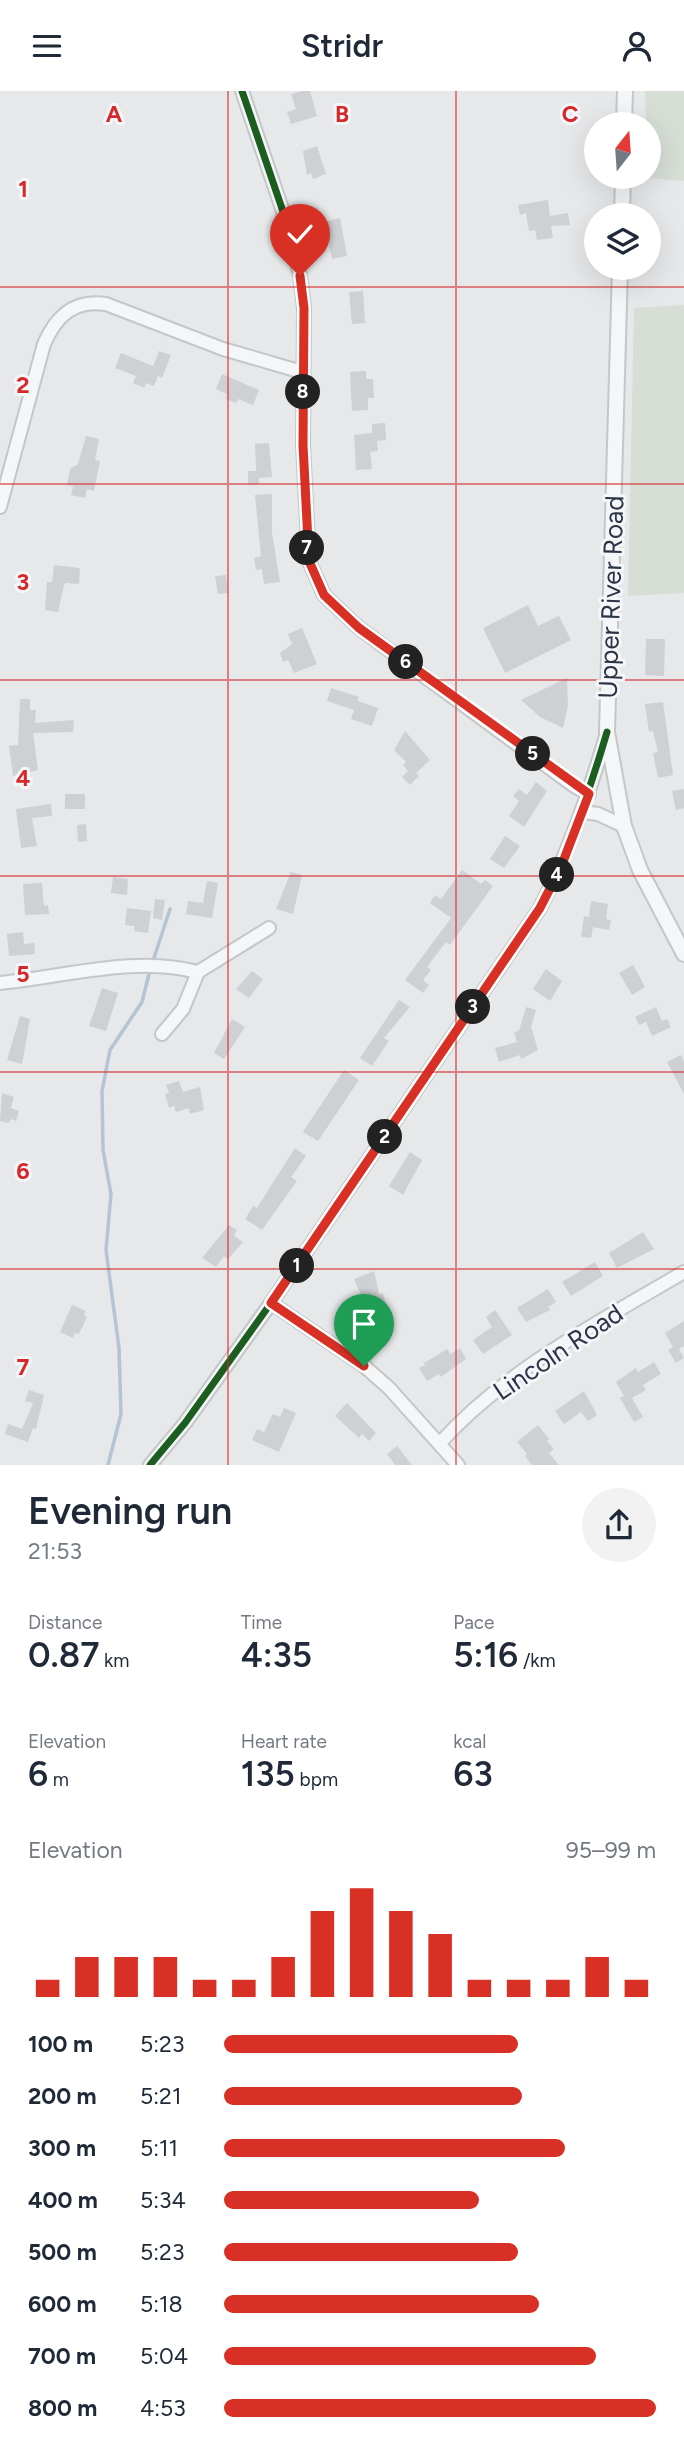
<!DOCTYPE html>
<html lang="en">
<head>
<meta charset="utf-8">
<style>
	:root { --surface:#fff; --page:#f2f2f3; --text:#1f2937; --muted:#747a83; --accent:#d93025 }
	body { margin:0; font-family:Figtree,sans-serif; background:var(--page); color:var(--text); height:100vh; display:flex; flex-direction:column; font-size:26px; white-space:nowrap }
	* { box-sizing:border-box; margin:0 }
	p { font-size:23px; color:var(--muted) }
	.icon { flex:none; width:38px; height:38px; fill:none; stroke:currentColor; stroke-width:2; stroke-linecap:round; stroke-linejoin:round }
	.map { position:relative; height:1374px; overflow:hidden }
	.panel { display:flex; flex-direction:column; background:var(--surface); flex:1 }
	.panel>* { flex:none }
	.needle { width:46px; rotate:17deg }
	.fabs { position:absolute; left:584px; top:21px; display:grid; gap:14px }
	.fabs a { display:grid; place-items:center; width:77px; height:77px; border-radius:50%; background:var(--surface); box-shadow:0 7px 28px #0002; font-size:35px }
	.pin { position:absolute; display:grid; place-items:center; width:60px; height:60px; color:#fff; margin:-72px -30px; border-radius:50% 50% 50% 0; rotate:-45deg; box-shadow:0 0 7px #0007 }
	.pin .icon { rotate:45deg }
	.km { position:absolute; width:35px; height:35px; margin:-18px; border-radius:50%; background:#222; color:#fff; font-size:19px; line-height:35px; text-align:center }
	.round { display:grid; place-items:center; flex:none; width:74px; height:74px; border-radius:37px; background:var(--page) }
	.overview { display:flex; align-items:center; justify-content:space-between; height:119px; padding:0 28px }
	h1 { font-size:38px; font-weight:600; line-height:52px }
	.figures { display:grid; grid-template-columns:repeat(3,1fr); gap:10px; height:119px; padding:7px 28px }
	.figures div { display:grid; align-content:center }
	.figures b { font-size:35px; font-weight:600 }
	.figures small { font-size:19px; font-weight:400 }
	.figures p { font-size:19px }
	.chart { height:196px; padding:14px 28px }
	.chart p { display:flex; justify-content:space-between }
	.chart svg { width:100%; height:126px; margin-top:7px; stroke:var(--accent); stroke-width:6 }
	ul { padding:0 28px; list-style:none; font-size:23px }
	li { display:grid; grid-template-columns:112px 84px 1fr; align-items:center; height:52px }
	li i { height:18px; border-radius:9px; background:var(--accent) }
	header { display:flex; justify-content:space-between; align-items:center; height:91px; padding:0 28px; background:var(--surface); font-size:32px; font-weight:600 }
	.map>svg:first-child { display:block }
</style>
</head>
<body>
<header><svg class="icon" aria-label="menu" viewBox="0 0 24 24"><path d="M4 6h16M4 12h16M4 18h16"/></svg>Stridr<svg class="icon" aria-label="person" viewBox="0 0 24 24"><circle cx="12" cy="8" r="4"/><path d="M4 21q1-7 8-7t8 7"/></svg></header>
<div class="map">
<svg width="684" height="1374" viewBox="0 0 684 1374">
	<rect width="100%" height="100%" fill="#e6e8ea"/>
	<path fill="#d6ded6" d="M645,0h39v90l-37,-3 2,-54h-3z
		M684,214v288l-56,3 6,-288z"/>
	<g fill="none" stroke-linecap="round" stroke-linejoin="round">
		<path stroke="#b4c4d5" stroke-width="3.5" d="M154,867l16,-49
			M108,1374l13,-51 -2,-66 -13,-98 5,-56 -8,-44 -1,-59 8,-41 32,-48 7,-28"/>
	</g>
	<path fill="#ced0d3" d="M302,0h8l7,25 -26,8 -4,-12 9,-3 -5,-15z
		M317,55l9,28 -13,5 -2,-6 -4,2 -4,-24z
		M548,109l2,16 18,-3 2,12 -19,1 2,12 -16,2 -2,-10 -6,1 -3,-18 -6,2 -2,-10z
		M340,127l7,38 -15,3 -8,-37z
		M363,200l2,32 -13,1 -3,-32z
		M159,260l12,4 -9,23 -4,-2 -4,10 -8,-3 -2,5 -11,-5 3,-7 -21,-8 6,-15 32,13z
		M366,280v8h7l1,19h-6v12l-16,1 -2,-39z
		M222,283l37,16 -6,15 -15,-6 -2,4 -10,-4 1,-5 -11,-5z
		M385,332l1,17 -9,1 1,10 -8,1 2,17 -16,1 -2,-35 18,-2v-9z
		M86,345l13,3 -4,21 5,1 -6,30 -7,-2 -2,9 -14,-3 2,-9 -6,-1 3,-16 8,-5z
		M269,352l3,34 -13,1v6l-11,1v-14h8l-1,-27z
		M272,403v39l8,49 -16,2 -2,-15 -6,1 -2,-12 7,-2 -6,-61z
		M54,474l26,3 -1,16 -13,-1 -2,2 -6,27 -13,-2 2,-28h5z
		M226,484l2,18 -10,1 -3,-18z
		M528,514l10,21 21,-10 12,24 -66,33 -22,-45z
		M302,537l15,36 -23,9 -6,-13 -5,2 -3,-9 12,-9 -4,-10z
		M646,548h19l-1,37 -19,-1z
		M567,587l1,27 -5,23 -23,-11 -19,-17z
		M331,597l28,9 -1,4 20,7 -6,18 -21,-7 3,-9 -27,-9z
		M20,608h10v11h6l-1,13 39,-3 -1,12 -40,1 5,37 -25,6 -4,-30 9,-1z
		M663,611l10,73 -15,3 -5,-25 5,-1 -5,-21 -4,1 -4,-28z
		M405,640l25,29 -14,13 3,3 -9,9 -8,-8 6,-6 -5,-6 3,-3 -12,-12z
		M536,691l11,9 -23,36 -15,-11 10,-15 -6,-5 6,-7 8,6z
		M684,698v19l-8,2 -4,-19z
		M65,703h20v15h-20z
		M51,713l1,12 -20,2 5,28 -16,2 -5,-39z
		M86,733l1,17 -9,1 -1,-17z
		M505,745l15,10 -16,22 -14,-9z
		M462,779l19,14 4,-4 8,6 -43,59 -4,-3 -19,25 4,3 -8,10 6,5 -6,8 -18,-13 46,-62 -21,-15 5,-8 6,4z
		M291,781l11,3 -9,39 -17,-5z
		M113,786l15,2 -1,16 -16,-2z
		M207,790l11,2 -6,35 -26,-4 2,-13 15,2z
		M42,792l2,23 4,-1 1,9 -24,1 -2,-31z
		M155,808l10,1 -3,20 -9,-2z
		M591,810l17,3 -2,15 5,1 -2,10 -16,-3 -2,11 -10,-1 3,-21 5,1z
		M127,817l24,3 -3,22 -14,-2 1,-5 -10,-1z
		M23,841l1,12 10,-1 1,11 -26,2 -2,-22z
		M633,874l12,22 -13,8 -13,-22z
		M546,878l16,12 -12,20 -17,-12z
		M252,880l11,8 -14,19 -13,-9z
		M102,897l16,5 -12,38 -17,-5z
		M399,909l11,7 -26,31 5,3 -17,25 -12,-8z
		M526,916l10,3 -5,17 7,23 -17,9 -1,-4 -21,7 -4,-14 22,-6 -3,-10 5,-1z
		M656,916l6,14 5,-2 4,8 -19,9 -6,-14 -7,3 -4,-8z
		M20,925l10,3 -8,45 -15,-4z
		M232,928l13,8 -21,32 -10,-6z
		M681,964l3,6v33l-17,-32z
		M344,979l15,10 -41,61 -15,-9z
		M179,990l4,11 17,-5 4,23 -14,4 -1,-6 -13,4 -2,-6 -5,2 -4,-14 4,-1 -3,-8z
		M2,1002l12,4 -3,11 8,3 -3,10 -5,-2 -2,4 -9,-2z
		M295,1057l11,8 -15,21 6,4 -35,49 -17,-11 8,-13 4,2z
		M410,1061l12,8 -19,35 -14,-9z
		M229,1134l8,5 -3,6 9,6 -15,17 -4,-3 -8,11 -14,-9z
		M643,1141l11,17 -37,19 -8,-15z
		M595,1171l8,14 -32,20 -9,-14z
		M374,1180l5,23 4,-1 3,12 -20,2 -12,-28z
		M548,1198l8,13 -8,5 2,3 -24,12 -9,-14z
		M72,1214l14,6 -2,4 3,2 -8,17 -4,-1 -2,5 -13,-6z
		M495,1219l17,25 -29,19 -10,-14 19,-13 -6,-10z
		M684,1230v25l-5,3 5,9 -8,5 -8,-13 5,-3 -8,-14z
		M460,1257l6,11 -25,18 -2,-3 -12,7 -8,-13 6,-3 -1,-2 23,-14 3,5z
		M654,1271l7,12 -18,11 3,5 -14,8 11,19 -9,5 -14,-24 4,-2 -8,-14 20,-14 2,4z
		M29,1299l15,5 -8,34 -3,-1 -5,14 -23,-8 3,-10 14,5 11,-26 -8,-2z
		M584,1300l13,24 -9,6 -7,-9 -17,12 -9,-13z
		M347,1312l29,30 -7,8 -7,-7 -3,4 -24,-22z
		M284,1317l12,5 -17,39 -27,-12 5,-11 7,3 9,-18 7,3z
		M538,1334l11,14 -2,2 7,8 -5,4 10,12h-27l-7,-9 2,-2 -10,-12z
		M397,1355l15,19h-17l-8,-11z"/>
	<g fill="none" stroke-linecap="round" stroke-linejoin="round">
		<g stroke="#c4c6c8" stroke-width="16">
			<path id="minor" d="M242,0l49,144 9,41 4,32 -1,137 6,116 15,34 35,33 215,158 15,8
				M0,416l44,-163c12,-28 30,-45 62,-40l117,45 79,23
				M583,721l15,2 26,12
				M0,892c65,-6 134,-28 198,-11l71,-44
				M162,943l21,-25 15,-37
				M271,1212l93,63 25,22 69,77
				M440,1352c67,-74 159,-121 244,-171
				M150,1374l35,-42 86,-120 269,-395c29,-56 49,-114 67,-175"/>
		</g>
		<g stroke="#c4c6c8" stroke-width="18">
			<path id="tertiary" d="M624,33l1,-33
				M622,124l1,-38
				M620,177l-13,464 17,94 16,44 44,84"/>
		</g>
		<use href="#minor" stroke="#f5f6f7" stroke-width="12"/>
		<use href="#tertiary" stroke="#f5f6f7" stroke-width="14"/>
		<g stroke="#f4f6f9" stroke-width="11">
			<path id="cycleway" d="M242,0l49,144 9,41 4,32 -1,137 6,116 15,34 35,33 215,158 15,8
				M150,1374l35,-42 86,-120 269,-395c29,-57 49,-115 67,-176"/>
		</g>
		<use href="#cycleway" stroke="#1b5e20" stroke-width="7"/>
	</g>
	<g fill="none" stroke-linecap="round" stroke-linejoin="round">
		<g stroke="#fff" stroke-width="14">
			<path id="route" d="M300,185l4,32 -1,137 6,116 15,34 35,33 230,166 -28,73 -21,41 -269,395 93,63"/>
		</g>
		<use href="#route" stroke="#d93025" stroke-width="9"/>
	</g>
	<path fill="none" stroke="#d62828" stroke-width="2" stroke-opacity="0.55" d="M228,0v1374M456,0v1374M0,196h684M0,393h684M0,589h684M0,785h684M0,981h684M0,1178h684"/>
	<g text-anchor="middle" stroke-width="6" stroke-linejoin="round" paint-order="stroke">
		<g font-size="26" fill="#2b3445" stroke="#f4f6f9">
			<text transform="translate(611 506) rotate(-88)" y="9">Upper River Road</text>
			<text transform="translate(558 1261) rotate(-34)" y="9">Lincoln Road</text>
		</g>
	</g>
	<g font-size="23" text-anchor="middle" font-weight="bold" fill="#d62828" stroke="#f4f6f9" stroke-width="6" stroke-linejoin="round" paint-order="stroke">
		<text x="114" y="31">A</text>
		<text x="342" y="31">B</text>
		<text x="570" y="31">C</text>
		<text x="23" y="106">1</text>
		<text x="23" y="302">2</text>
		<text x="23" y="499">3</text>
		<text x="23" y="695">4</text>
		<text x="23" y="891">5</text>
		<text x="23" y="1088">6</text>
		<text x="23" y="1284">7</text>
	</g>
</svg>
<div class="fabs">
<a><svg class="needle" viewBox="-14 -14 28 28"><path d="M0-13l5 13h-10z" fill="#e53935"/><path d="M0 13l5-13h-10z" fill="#747a83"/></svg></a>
<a><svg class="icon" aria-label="layers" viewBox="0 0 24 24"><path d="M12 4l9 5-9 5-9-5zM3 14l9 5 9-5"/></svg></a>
</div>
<div class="pin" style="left:364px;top:1275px;background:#1e9e55"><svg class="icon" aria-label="arrive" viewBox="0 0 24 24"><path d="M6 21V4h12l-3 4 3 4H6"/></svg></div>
<div class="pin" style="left:300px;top:185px;background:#d93025"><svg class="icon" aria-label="check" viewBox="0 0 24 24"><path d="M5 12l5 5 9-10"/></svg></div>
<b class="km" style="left:297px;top:1175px">1</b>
<b class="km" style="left:385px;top:1046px">2</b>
<b class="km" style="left:473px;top:916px">3</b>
<b class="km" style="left:557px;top:784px">4</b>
<b class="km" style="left:533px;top:663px">5</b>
<b class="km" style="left:406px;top:571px">6</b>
<b class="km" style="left:307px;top:457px">7</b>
<b class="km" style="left:303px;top:301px">8</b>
</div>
<section class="panel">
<div class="overview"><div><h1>Evening run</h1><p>21:53</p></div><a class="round"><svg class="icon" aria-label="share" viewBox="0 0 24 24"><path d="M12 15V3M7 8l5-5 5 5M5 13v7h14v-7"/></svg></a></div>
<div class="figures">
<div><p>Distance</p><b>0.87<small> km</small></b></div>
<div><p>Time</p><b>4:35</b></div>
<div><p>Pace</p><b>5:16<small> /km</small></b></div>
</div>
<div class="figures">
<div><p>Elevation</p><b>6<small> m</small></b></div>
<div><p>Heart rate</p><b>135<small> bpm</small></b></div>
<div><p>kcal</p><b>63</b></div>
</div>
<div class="chart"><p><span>Elevation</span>95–99 m</p>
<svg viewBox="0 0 160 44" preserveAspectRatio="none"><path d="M5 44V38M15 44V30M25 44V30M35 44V30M45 44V38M55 44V38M65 44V30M75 44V14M85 44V6M95 44V14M105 44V22M115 44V38M125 44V38M135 44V38M145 44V30M155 44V38"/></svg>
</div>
<ul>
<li><b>100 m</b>5:23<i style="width:68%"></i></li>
<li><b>200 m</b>5:21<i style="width:69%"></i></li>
<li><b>300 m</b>5:11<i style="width:79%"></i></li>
<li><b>400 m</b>5:34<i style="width:59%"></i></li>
<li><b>500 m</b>5:23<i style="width:68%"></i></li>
<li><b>600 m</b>5:18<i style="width:73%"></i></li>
<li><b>700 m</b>5:04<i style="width:86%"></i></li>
<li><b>800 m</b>4:53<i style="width:100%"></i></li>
</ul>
</section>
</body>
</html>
